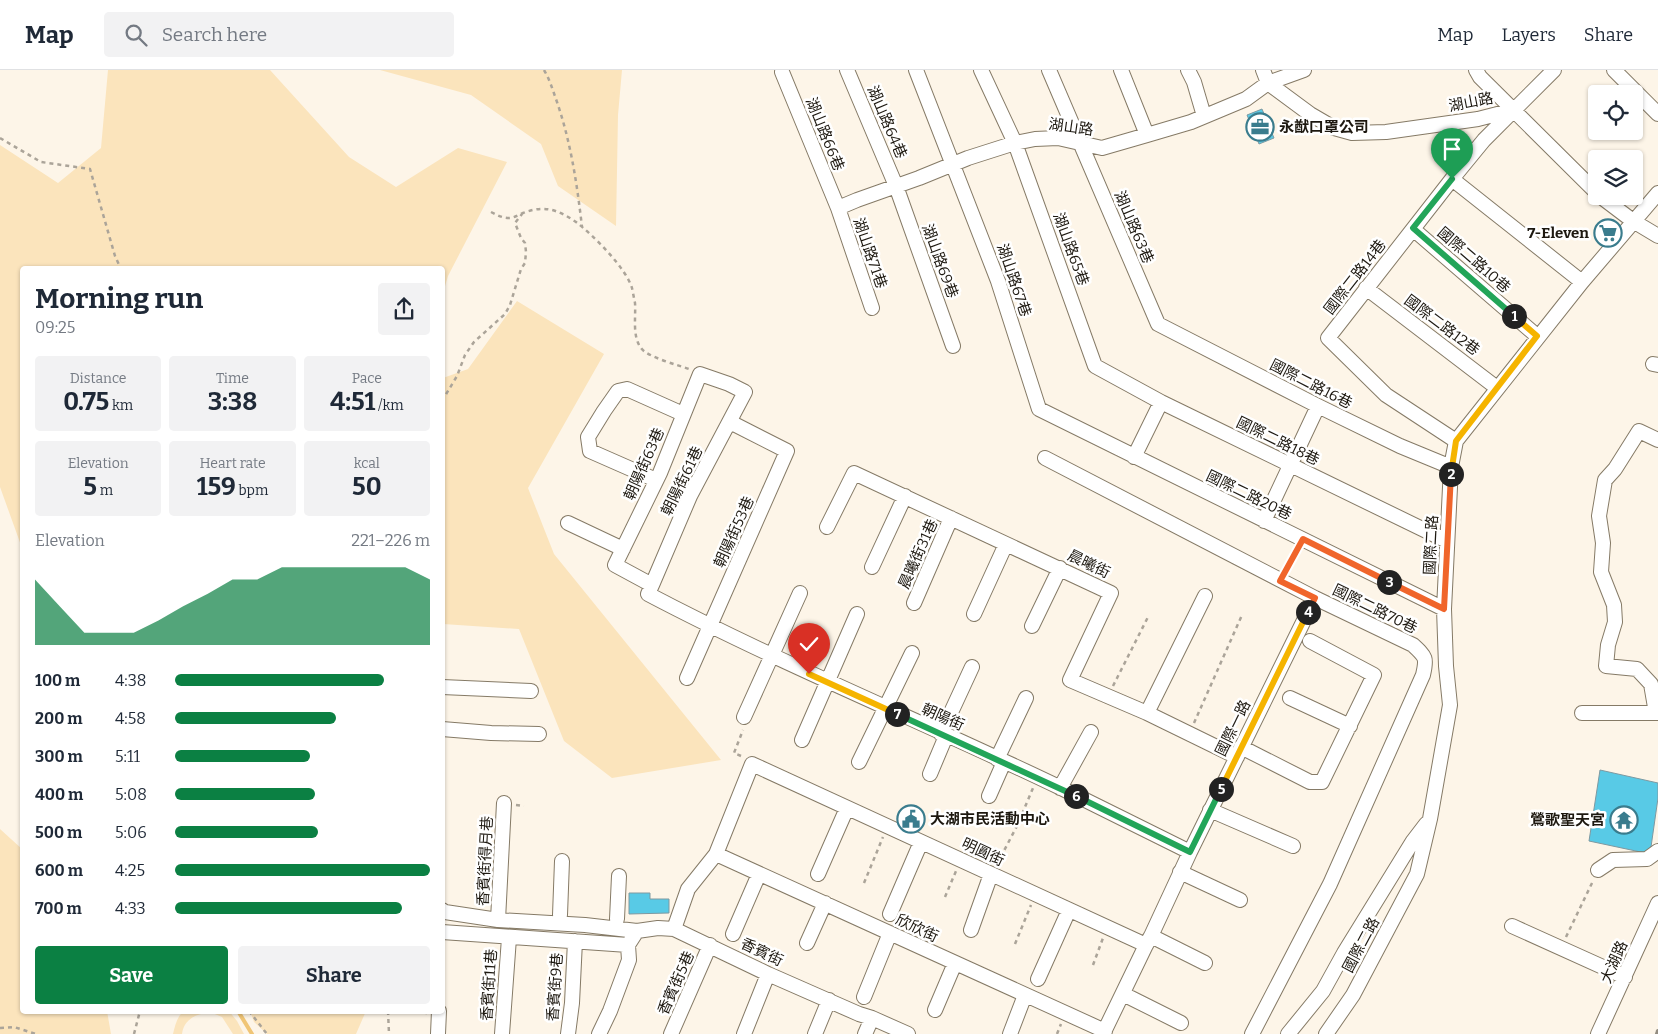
<!DOCTYPE html>
<html lang="en">
<head>
<meta charset="utf-8">
<style>
	:root { --surface:#fff; --page:#f2f2f3; --text:#1f2937; --muted:#747a83; --line:#e0e1e3; --accent:#0b8043 }
	body { margin:0; font-family:Bitter,"Noto Sans TC",serif; background:var(--page); color:var(--text); height:100vh; display:flex; flex-direction:column; font-size:19px; white-space:nowrap }
	* { box-sizing:border-box; margin:0 }
	p { font-size:16px; color:var(--muted) }
	.icon { flex:none; width:28px; height:28px; fill:none; stroke:currentColor; stroke-width:2; stroke-linecap:round; stroke-linejoin:round }
	.map { position:relative; flex:1; overflow:hidden }
	.sheet { position:absolute; left:20px; top:196px; width:425px; height:748px; display:flex; flex-direction:column; background:var(--surface); border-radius:5px; box-shadow:0 1px 4px #0004 }
	.sheet>* { flex:none }
	.tools { position:absolute; left:1588px; top:15px; display:grid; gap:10px }
	.tools a { display:grid; place-items:center; width:55px; height:55px; border-radius:5px; background:var(--surface); box-shadow:0 1px 4px #0004; font-size:25px }
	.pin { position:absolute; display:grid; place-items:center; width:42px; height:42px; color:#fff; margin:-51px -21px; border-radius:50% 50% 50% 0; rotate:-45deg; box-shadow:0 0 5px #0007 }
	.pin .icon { rotate:45deg }
	.km { position:absolute; width:25px; height:25px; margin:-12px; border-radius:50%; background:#222; color:#fff; font-size:14px; line-height:25px; text-align:center }
	.round { display:grid; place-items:center; flex:none; width:52px; height:52px; border-radius:5px; background:var(--page) }
	.head { display:flex; align-items:center; justify-content:space-between; height:85px; padding:0 15px }
	h1 { font-size:28px; font-weight:700; line-height:38px }
	.metrics { display:grid; grid-template-columns:repeat(3,1fr); gap:8px; height:85px; padding:5px 15px }
	.metrics div { display:grid; align-content:center; border-radius:5px; background:var(--page); text-align:center }
	.metrics b { font-size:25px; font-weight:700 }
	.metrics small { font-size:14px; font-weight:400 }
	.metrics p { font-size:14px }
	.chart { height:140px; padding:10px 15px }
	.chart p { display:flex; justify-content:space-between }
	.chart svg { width:100%; height:90px; margin-top:5px; fill:var(--accent); opacity:.7 }
	.cta { display:flex; gap:10px; margin-top:auto; padding:10px 15px }
	.cta a { flex:1; height:58px; border-radius:5px; background:var(--accent); color:#fff; font-size:20px; font-weight:700; line-height:58px; text-align:center }
	.cta a+a { background:var(--page); color:var(--text) }
	ul { padding:0 15px; list-style:none; font-size:16px }
	li { display:grid; grid-template-columns:80px 60px 1fr; align-items:center; height:38px }
	li i { height:12px; border-radius:6px; background:var(--accent) }
	header { display:flex; align-items:center; gap:30px; box-sizing:border-box; height:70px; padding:0 25px; background:var(--surface); border-bottom:1px solid var(--line) }
	header strong { font-size:24px }
	nav { display:flex; gap:28px; margin-inline-start:auto; font-size:18px }
	.search { width:350px; height:45px; background:var(--page); display:flex; align-items:center; gap:12px; box-sizing:border-box; padding:0 18px; border-radius:5px; color:var(--muted); font-size:19px }
	.map>svg:first-child { display:block }
</style>
</head>
<body>
<header>
<strong>Map</strong>
<div class="search"><svg class="icon" aria-label="search" viewBox="0 0 24 24"><circle cx="10" cy="10" r="6"/><path d="M15 15l6 6"/></svg>Search here</div>
<nav><a>Map</a><a>Layers</a><a>Share</a></nav>
</header>
<div class="map">
<svg width="1658" height="964" viewBox="0 0 1658 964">
	<rect width="100%" height="100%" fill="#fdf5e8"/>
	<path fill="#fbe4bc" d="M108,0h162l79,87 47,30 62,-39 49,14 -59,114 -5,17 -1,-24h-420v279l-22,-61v-342l58,38 43,-35z
		M380,0h242l-4,45 -2,111 -58,-40 -17,-42 -70,-49z
		M517,231l87,53 -76,134 26,66 167,206 -109,18 -48,-37 -45,-112 -76,-5v-246l25,-9z
		M0,759l22,20v162h85l4,23h-111z
		M184,941h45l8,10 7,13h-11l-11,-17 -12,-5c-14,2 -26,7 -28,22h-9c2,-8 4,-18 11,-23z
		M250,941h116l-10,23h-89l-13,-12z"/>
	<g fill="none" stroke-linecap="round" stroke-linejoin="round">
		<path stroke="#f0c575" stroke-width="4" d="M238,941l14,23"/>
	</g>
	<path fill="#58cae6" stroke="#7e99a1" d="M1262,39l12,29 -15,6 -12,-29z
		M1600,700l58,13v15l-8,56 -61,-13z
		M629,823h21v6h19v14l-40,1z"/>
	<g fill="none" stroke-linecap="round" stroke-linejoin="round">
		<g stroke="#857a66" stroke-width="16">
			<path id="minor" d="M847,0l49,116 57,160
				M916,0l82,211 41,128 405,200
				M981,0l34,73 80,223 66,36 286,139
				M1049,0l109,254 160,82 82,40 51,21
				M1121,0l26,65
				M1188,0l6,12 10,34
				M1263,0l5,13 42,31 24,14 18,5 34,-1 92,-13 35,-9
				M1476,0l4,7 116,115
				M1614,0l44,44
				M782,2l56,136 34,100
				M1452,109l130,103
				M1600,126l33,25 25,15
				M838,138l19,-8 62,-22 49,-20 47,-15 20,-4 23,-1 44,10 45,-13 44,-13 55,-23 22,-16 36,-13
				M1413,159l124,107
				M1366,218l131,100
				M1653,294l5,1
				M1658,370l-19,-9 -24,38 -10,11 -6,36 4,27 -2,29 13,33 1,17 -7,23 -2,21 31,3 14,15 5,29h2
				M1456,371l-70,-46 -58,-57 124,-159 32,-39 70,-70
				M1134,387l27,-55
				M1045,388l270,140 98,47c13,12 14,13 10,30l-93,209 -78,150
				M656,410l-66,-29 -2,-14 16,-26 14,-20 9,-2 56,25
				M1264,451l54,-115
				M568,453l55,26
				M827,457l27,-54 257,120 -41,87 77,33 90,44
				M872,497l33,-71
				M652,515l38,-89 55,-104 -16,-8 -29,-10 -40,99 -45,92 37,20 -4,9c135,71 276,128 413,194 43,21 86,43 129,64
				M914,533l37,-85
				M974,544l32,-70
				M1032,556l28,-58
				M687,608l100,-227 -57,-29
				M442,617l89,4
				M1290,628l60,28
				M1147,643l58,-117
				M1582,643h74
				M744,647l56,-124
				M442,659l49,4 48,1
				M941,664l31,-67
				M802,670l55,-126
				M1241,677l69,35h12l52,-107 -64,-34
				M997,689l29,-61
				M859,692l53,-109
				M930,704l16,-38
				M1060,718l31,-56
				M989,726l15,-34
				M1210,740l83,36
				M716,784l389,177
				M1598,800l15,-10 34,-1 11,-8
				M1180,802l60,28
				M818,804l29,-66
				M442,840l3,2 53,8 87,5 52,6
				M890,844l31,-72
				M560,845l2,-54
				M617,849l2,-43
				M498,850l6,-117
				M1512,856l113,51
				M674,859l14,-40 28,-35 36,-90 394,181
				M971,860l20,-56
				M442,862l186,13 9,-14 21,-3 16,1 94,45 91,40 13,4
				M733,864l26,-60
				M1151,866l54,27
				M807,873l18,-40
				M1038,909l31,-69
				M1123,924l58,29
				M864,927l26,-64
				M935,940l20,-47
				M438,964l1,-23
				M502,964l7,-96
				M568,964l4,-31 3,-62
				M599,964l11,-23 19,-51 -1,-15
				M671,964l39,-89
				M744,964l24,-60
				M815,964l14,-34
				M865,964l7,-16 36,16
				M1010,964l15,-39
				M1103,964l43,-89 5,-9 39,-84 125,-254
				M1288,964l35,-43 21,-38 69,-112 13,-17
				M1326,964l27,-39 64,-121 13,-55 20,-114 -4,-39 -2,-57 7,-142 5,-26 126,-159 76,-89
				M1598,964l60,-131"/>
		</g>
		<path stroke="#aba499" stroke-width="2.5" stroke-dasharray="4 4" stroke-linecap="butt" d="M544,0c6,10 9,21 13,32 14,41 20,82 25,125
			M0,68l41,24 49,7 25,87 6,13
			M491,142c6,3 11,6 18,6 5,0 9,-3 14,-5 21,-8 34,-4 53,9 17,13 50,46 56,66 1,5 2,10 3,15 1,14 -3,33 6,45 6,9 37,17 48,21
			M442,331l15,-25 8,-21 9,-13 31,-28 5,-9 11,-36 4,-6 1,-11 -1,-9 -4,-5 -6,-15 7,-9
			M1287,498l9,-17
			M1113,616l36,-71
			M1194,653l48,-108
			M741,686l-7,-3 9,-23
			M516,735l8,1
			M997,794l20,-38 16,-38
			M864,813l19,-46
			M945,827l11,-26
			M1566,867l27,-56
			M1015,874l16,-39
			M1093,895l10,-27
			M249,941l18,23
			M388,941l1,23
			M409,941l18,2
			M0,958l14,-1 22,7
			M134,964l6,-23
			M1057,964l4,-10"/>
		<use href="#minor" stroke="#fff" stroke-width="14"/>
		<path stroke="#928c81" stroke-width="4" d="M1657,964l1,-3"/>
	</g>
	<g fill="none" stroke-linecap="round" stroke-linejoin="round">
		<g stroke="#fff" stroke-width="10">
			<path id="split-1" d="M1452,109l-39,49 101,88"/>
		</g>
		<g stroke="#fff" stroke-width="10">
			<path id="split-2" d="M1451,404l5,-33 81,-105 -23,-20"/>
		</g>
		<g stroke="#fff" stroke-width="10">
			<path id="split-3" d="M1389,512l55,27 7,-135"/>
		</g>
		<g stroke="#fff" stroke-width="10">
			<path id="split-4" d="M1308,542l7,-14 -35,-17 23,-42 86,43"/>
		</g>
		<g stroke="#fff" stroke-width="10">
			<path id="split-5" d="M1221,719l87,-177"/>
		</g>
		<g stroke="#fff" stroke-width="10">
			<path id="split-6" d="M1076,726l114,56 31,-63"/>
		</g>
		<g stroke="#fff" stroke-width="10">
			<path id="split-7" d="M897,644l179,82"/>
		</g>
		<g stroke="#fff" stroke-width="10">
			<path id="split-8" d="M809,604l88,40"/>
		</g>
		<use href="#split-1" stroke="#22a559" stroke-width="6"/>
		<use href="#split-2" stroke="#f5b400" stroke-width="6"/>
		<use href="#split-3" stroke="#f0652b" stroke-width="6"/>
		<use href="#split-4" stroke="#f0652b" stroke-width="6"/>
		<use href="#split-5" stroke="#f5b400" stroke-width="6"/>
		<use href="#split-6" stroke="#22a559" stroke-width="6"/>
		<use href="#split-7" stroke="#22a559" stroke-width="6"/>
		<use href="#split-8" stroke="#f5b400" stroke-width="6"/>
	</g>
	<defs>
		<g id="office-ring" transform="scale(1.4375)"><circle r="9.5" fill="#fff" stroke="#3a7c8d" stroke-width="1.5"/><path d="M-6-3h4V-5.5h4V-3h4V5H-6ZM-1-4.5V-3h2v-1.5ZM-6 0V1H6V0Z" fill="#3a7c8d"/></g>
		<g id="supermarket-ring" transform="scale(1.4375)"><circle r="9.5" fill="#fff" stroke="#3a7c8d" stroke-width="1.5"/><path d="M-6-5.5h2.5l.6 2H6L4.5 2H-2.5L-4.4-4H-6ZM-1.5 3.2a1.3 1.3 0 1 0 .1 0ZM3 3.2a1.3 1.3 0 1 0 .1 0Z" fill="#3a7c8d"/></g>
		<g id="civic-ring" transform="scale(1.4375)"><circle r="9.5" fill="#fff" stroke="#3a7c8d" stroke-width="1.5"/><path d="M-.6-6.5H3V-4.5H.6V-3L4-1V1h2V6H-6V1h2V-1L-.6-3ZM-1.2 2.5V6h2.4V2.5Z" fill="#3a7c8d"/></g>
		<g id="temple-ring" transform="scale(1.4375)"><circle r="9.5" fill="#fff" stroke="#3a7c8d" stroke-width="1.5"/><path d="M0-6L5-2H3V0L6.5 2.5H4V6H1.5V3h-3V6H-4V2.5H-6.5L-3 0V-2H-5Z" fill="#3a7c8d"/></g>
	</defs>
	<g fill-rule="evenodd">
		<use href="#office-ring" x="1260" y="57"/>
		<use href="#supermarket-ring" x="1608" y="163"/>
		<use href="#civic-ring" x="911" y="749"/>
		<use href="#temple-ring" x="1624" y="750"/>
	</g>
	<g text-anchor="middle" stroke-width="5" stroke-linejoin="round" paint-order="stroke">
		<g font-size="15" fill="#1d1810" stroke="#fff">
			<text transform="translate(1471 32) rotate(-11)" y="5">湖山路</text>
			<text transform="translate(887 52) rotate(67)" y="5">湖山路64巷</text>
			<text transform="translate(1071 57) rotate(8)" y="5">湖山路</text>
			<text transform="translate(825 64) rotate(68)" y="5">湖山路66巷</text>
			<text transform="translate(1134 157) rotate(67)" y="5">湖山路63巷</text>
			<text transform="translate(1071 179) rotate(70)" y="5">湖山路65巷</text>
			<text transform="translate(870 183) rotate(71)" y="5">湖山路71巷</text>
			<text transform="translate(1474 190) rotate(41)" y="5">國際二路10巷</text>
			<text transform="translate(940 191) rotate(70)" y="5">湖山路69巷</text>
			<text transform="translate(1355 207) rotate(-52)" y="5">國際二路14巷</text>
			<text transform="translate(1014 210) rotate(71)" y="5">湖山路67巷</text>
			<text transform="translate(1442 255) rotate(37)" y="5">國際二路12巷</text>
			<text transform="translate(1311 314) rotate(27)" y="5">國際二路16巷</text>
			<text transform="translate(1278 371) rotate(26)" y="5">國際二路18巷</text>
			<text transform="translate(644 394) rotate(-66)" y="5">朝陽街63巷</text>
			<text transform="translate(682 411) rotate(-64)" y="5">朝陽街61巷</text>
			<text transform="translate(1249 425) rotate(26)" y="5">國際二路20巷</text>
			<text transform="translate(734 462) rotate(-66)" y="5">朝陽街53巷</text>
			<text transform="translate(1431 475) rotate(-87)" y="5">國際二路</text>
			<text transform="translate(918 484) rotate(-66)" y="5">晨曦街31巷</text>
			<text transform="translate(1089 494) rotate(26)" y="5">晨曦街</text>
			<text transform="translate(1375 539) rotate(26)" y="5">國際二路70巷</text>
			<text transform="translate(943 647) rotate(24)" y="5">朝陽街</text>
			<text transform="translate(1233 658) rotate(-64)" y="5">國際一路</text>
			<text transform="translate(983 782) rotate(25)" y="5">明圓街</text>
			<text transform="translate(485 791) rotate(-87)" y="5">香賓街得月巷</text>
			<text transform="translate(917 858) rotate(25)" y="5">欣欣街</text>
			<text transform="translate(1361 875) rotate(-62)" y="5">國際二路</text>
			<text transform="translate(762 882) rotate(26)" y="5">香賓街</text>
			<text transform="translate(1614 892) rotate(-66)" y="5">大湖路</text>
			<text transform="translate(676 913) rotate(-66)" y="5">香賓街5巷</text>
			<text transform="translate(489 915) rotate(-86)" y="5">香賓街11巷</text>
			<text transform="translate(555 917) rotate(-86)" y="5">香賓街9巷</text>
		</g>
		<g font-size="15" font-weight="bold" fill="#1d1810" stroke="#fff" text-anchor="start">
			<text x="1279" y="62">永猷口罩公司</text>
			<text x="1589" y="168" text-anchor="end">7-Eleven</text>
			<text x="930" y="754">大湖市民活動中心</text>
			<text x="1605" y="755" text-anchor="end">鶯歌聖天宮</text>
		</g>
	</g>
</svg>
<div class="tools">
<a><svg class="icon" aria-label="locate" viewBox="0 0 24 24"><circle cx="12" cy="12" r="6"/><path d="M12 2v4M12 18v4M2 12h4M18 12h4"/></svg></a>
<a><svg class="icon" aria-label="layers" viewBox="0 0 24 24"><path d="M12 4l9 5-9 5-9-5zM3 14l9 5 9-5"/></svg></a>
</div>
<div class="pin" style="left:1452px;top:109px;background:#1e9e55"><svg class="icon" aria-label="arrive" viewBox="0 0 24 24"><path d="M6 21V4h12l-3 4 3 4H6"/></svg></div>
<div class="pin" style="left:809px;top:604px;background:#d93025"><svg class="icon" aria-label="check" viewBox="0 0 24 24"><path d="M5 12l5 5 9-10"/></svg></div>
<b class="km" style="left:1514px;top:246px">1</b>
<b class="km" style="left:1451px;top:404px">2</b>
<b class="km" style="left:1389px;top:512px">3</b>
<b class="km" style="left:1308px;top:542px">4</b>
<b class="km" style="left:1221px;top:719px">5</b>
<b class="km" style="left:1076px;top:726px">6</b>
<b class="km" style="left:897px;top:644px">7</b>
<section class="sheet">
<div class="head"><div><h1>Morning run</h1><p>09:25</p></div><a class="round"><svg class="icon" aria-label="share" viewBox="0 0 24 24"><path d="M12 15V3M7 8l5-5 5 5M5 13v7h14v-7"/></svg></a></div>
<div class="metrics">
<div><p>Distance</p><b>0.75<small> km</small></b></div>
<div><p>Time</p><b>3:38</b></div>
<div><p>Pace</p><b>4:51<small> /km</small></b></div>
</div>
<div class="metrics">
<div><p>Elevation</p><b>5<small> m</small></b></div>
<div><p>Heart rate</p><b>159<small> bpm</small></b></div>
<div><p>kcal</p><b>50</b></div>
</div>
<div class="chart"><p><span>Elevation</span>221–226 m</p>
<svg viewBox="0 0 160 44" preserveAspectRatio="none"><path d="M0 44V12L10 25L20 38L30 38L40 38L50 32L60 25L70 19L80 12L90 12L100 6L110 6L120 6L130 6L140 6L150 6L160 12V44z"/></svg>
</div>
<ul>
<li><b>100 m</b>4:38<i style="width:82%"></i></li>
<li><b>200 m</b>4:58<i style="width:63%"></i></li>
<li><b>300 m</b>5:11<i style="width:53%"></i></li>
<li><b>400 m</b>5:08<i style="width:55%"></i></li>
<li><b>500 m</b>5:06<i style="width:56%"></i></li>
<li><b>600 m</b>4:25<i style="width:100%"></i></li>
<li><b>700 m</b>4:33<i style="width:89%"></i></li>
</ul>
<div class="cta"><a>Save</a><a>Share</a></div>
</section>
</div>
</body>
</html>
